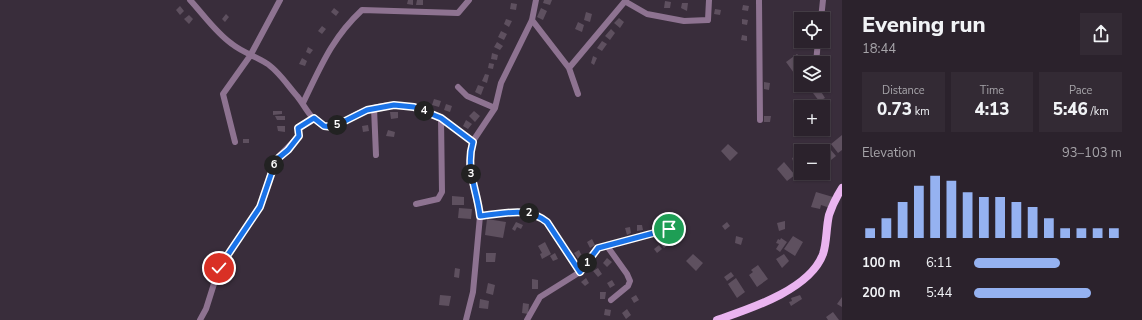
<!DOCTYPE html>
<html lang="en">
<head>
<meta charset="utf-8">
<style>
	:root { --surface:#2b222c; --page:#332a34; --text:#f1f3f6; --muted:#a6a4a9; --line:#473f48; --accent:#95b2f1 }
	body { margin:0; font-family:"Nunito Sans",sans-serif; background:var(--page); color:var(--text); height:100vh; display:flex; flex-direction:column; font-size:15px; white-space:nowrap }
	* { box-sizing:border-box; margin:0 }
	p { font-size:13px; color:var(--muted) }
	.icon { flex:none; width:22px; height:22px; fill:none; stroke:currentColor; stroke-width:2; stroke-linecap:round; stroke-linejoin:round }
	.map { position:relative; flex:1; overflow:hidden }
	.sheet { display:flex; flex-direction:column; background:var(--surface); width:300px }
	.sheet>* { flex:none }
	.buttons { position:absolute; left:794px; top:12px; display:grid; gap:8px }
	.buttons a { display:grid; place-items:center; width:36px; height:36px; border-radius:0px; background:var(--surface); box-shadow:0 1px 3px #0004,0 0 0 1px var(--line); font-size:20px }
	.pin { position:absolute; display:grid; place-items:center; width:34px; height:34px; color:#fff; margin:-17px; border:2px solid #fff; border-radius:50%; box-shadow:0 1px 4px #0007 }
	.km { position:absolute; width:20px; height:20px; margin:-10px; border-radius:50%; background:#222; color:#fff; font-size:11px; line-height:20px; text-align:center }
	.round { display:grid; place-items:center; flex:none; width:42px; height:42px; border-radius:0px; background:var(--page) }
	.summary { display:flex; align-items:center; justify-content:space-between; height:68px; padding:0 20px }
	h1 { font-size:22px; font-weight:800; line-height:30px }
	.figures { display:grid; grid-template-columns:repeat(3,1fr); gap:6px; height:68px; padding:4px 20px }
	.figures div { display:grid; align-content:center; border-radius:0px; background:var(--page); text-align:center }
	.figures b { font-size:17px; font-weight:800 }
	.figures small { font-size:11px; font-weight:400 }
	.figures p { font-size:11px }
	.chart { height:112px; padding:8px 20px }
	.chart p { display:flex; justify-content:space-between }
	.chart svg { width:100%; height:72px; margin-top:4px; stroke:var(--accent); stroke-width:6 }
	ul { padding:0 20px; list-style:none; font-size:13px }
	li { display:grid; grid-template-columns:64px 48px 1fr; align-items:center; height:30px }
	li i { height:10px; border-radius:5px; background:var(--accent) }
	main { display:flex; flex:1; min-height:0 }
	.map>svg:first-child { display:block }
</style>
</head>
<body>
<main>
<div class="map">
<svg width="842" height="320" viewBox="0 0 842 320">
	<rect width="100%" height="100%" fill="#392d3b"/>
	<path fill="#5e505f" d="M408,0h5v5l-6,-1z
		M417,0h6v5h-7z
		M544,0h8l-2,5 -7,-2z
		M665,1l6,1 -1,6h-6z
		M511,3l6,1 -1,6 -6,-1z
		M682,3h6l-1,8 -6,-3z
		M743,5l6,1 -1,5 -6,-1z
		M180,6l4,5 -4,4 -4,-5z
		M334,8l5,4 -3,4 -5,-4z
		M541,8l6,3 -4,9 -6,-3z
		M715,9l6,1 -1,5 -6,-1z
		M586,12l6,2 -2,8 -6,-2z
		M226,14l3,3 -4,5 -3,-3z
		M189,15l4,4 -4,5 -5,-5z
		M619,18l5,4 -4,6 -6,-5z
		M506,19l6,2 -3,6 -5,-3z
		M742,19l6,1 -1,5 -5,-1z
		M578,22l6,3 -2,7 -7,-3z
		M322,26l4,3 -4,5 -4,-3z
		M611,29l4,4 -5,7 -5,-4z
		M501,31l6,3 -3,6 -6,-3z
		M742,35l5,1v5l-6,-1z
		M602,41l5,3 -5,7 -5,-3z
		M497,42l6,4 -3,4 -6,-3z
		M308,47l5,3 -3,4 -4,-2z
		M492,53l6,2 -1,5 -6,-1z
		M797,54l2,2 2,-1 5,8h-5v16l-2,1 -13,-18z
		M593,56l4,2 -3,7 -3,-2z
		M302,58l5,3 -2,5 -6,-2z
		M489,63l5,1 -1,5 -5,-1z
		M485,74l4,1 -2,8 -5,-2z
		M764,82l6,1 -1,7 -5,-1z
		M478,85l6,2 -3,8 -6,-3z
		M817,90h3l5,8 -6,3 -6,-8z
		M434,99l7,2 -2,6 -7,-2z
		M446,104l6,2 -2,6 -6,-2z
		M273,111h9v3l-9,1z
		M474,111l6,5 -5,6 -6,-6z
		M390,112h8v6l-7,1z
		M275,116h10v4h-8z
		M764,116h7l-1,6h-6z
		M466,120l6,4 -4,5 -5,-3z
		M368,125l1,6 -6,1 -1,-6z
		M277,126h8v6l-7,-1z
		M388,130l7,2 -1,5 -8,-1z
		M842,135v15l-4,3 -7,-9z
		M243,139h6v4h-6z
		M728,144l10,9 -8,8 -9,-10z
		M830,149l6,7 -5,4 -6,-6z
		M801,154v14l-5,2 -4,-12z
		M784,162l11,13 -8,6 -10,-12z
		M816,192l17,5 -3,11 -9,-3 -1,4 -9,-2z
		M452,196l12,1v8h-12z
		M459,208l13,1 -1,10 -13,-1z
		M487,219l19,3 -3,16 -18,-3z
		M785,221v8l-6,2 -2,-8z
		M516,222l7,3 -2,4 -4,-2 -2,4 -3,-2z
		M727,222l3,4 -5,4 -3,-4z
		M637,225h5l1,5 -6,1z
		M630,227l1,6 -4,2 -2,-7z
		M736,236l7,2 -2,7 -6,-2z
		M793,236l10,6 -8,14 -11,-7z
		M781,238l6,4 -7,10 -4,-3 3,-5 -3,-1 2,-4 2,1z
		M592,239l3,6 -5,3 -3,-6z
		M664,240l4,5 -4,3 -4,-5z
		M545,242l6,12 -9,5 -2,-5 2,-1 -4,-7z
		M659,245l3,4 -5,4 -3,-4z
		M579,250l3,6 -4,3 -4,-6z
		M486,253h10l-1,9h-9z
		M555,253l3,6 -5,2 -3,-5z
		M693,254l10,9 -7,8 -10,-10z
		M784,254l5,7 -7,7 -6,-9z
		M607,258l5,4 -5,5 -4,-4z
		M758,265l10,14 -11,8 -8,-12 4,-3 -2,-2z
		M455,268l5,1 -1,9 -5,-1z
		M598,268l4,6 -4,3 -5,-6z
		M731,272l3,4 -7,5 -3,-4z
		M586,278l3,5 -4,3 -4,-4z
		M736,278l9,14 -8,6 -9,-14z
		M532,279l6,1v9h-6z
		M612,280l3,5 -5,3 -3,-5z
		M488,283l7,2 -2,10 -7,-2z
		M600,292h6l-1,7h-5z
		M440,295l11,1 -2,10 -10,-1z
		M636,295l3,5 -5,3 -3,-5z
		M800,295l2,4 -11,7 -2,-4 3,-1 -1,-3z
		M842,297v10l-5,-3z
		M480,299l9,2 -1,8 -9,-1z
		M523,303l6,1 -1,10 -6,-1z
		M605,309l6,1 -1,6 -6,-1z
		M627,309l4,6 -5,4 -4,-6z
		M833,312l6,8h-11l-2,-3z"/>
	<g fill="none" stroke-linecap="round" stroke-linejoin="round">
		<path stroke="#8e7391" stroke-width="6" d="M190,0c13,14 26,33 42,44 10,8 23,12 34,19 12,7 22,23 31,33 9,11 13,24 28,30 11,5 23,-8 32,-12 47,-22 80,1 116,27
			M759,0l1,120
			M626,2l21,12 37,7 24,-1 1,-20
			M821,19l2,-19
			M532,20l37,48 9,26
			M816,63l2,-22
			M569,68l57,-68
			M458,87l9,9 28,12
			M303,103c18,-37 29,-65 59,-93l96,3 11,-13
			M374,108l2,47
			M235,142l-12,-48 27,-38 30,-56
			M416,204l22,-5 4,-7 -1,-74
			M480,216c23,-2 48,-10 67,6l33,50
			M607,246l20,28 3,7 -2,5 -17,14
			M200,320l6,-11 13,-41 41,-61 15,-47 24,-24 -1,-8 16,-10
			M466,320l7,-28 7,-76 -11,-50 1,-13 3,-12 22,-33 6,-25 31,-63 4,-20
			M527,320l13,-23 40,-25 18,-24 71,-19"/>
		<path stroke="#eab4f0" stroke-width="8" d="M717,320c32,-11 93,-30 106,-66 4,-12 3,-26 6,-39 3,-9 8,-19 13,-27"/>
	</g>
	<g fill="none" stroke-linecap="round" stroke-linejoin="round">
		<g stroke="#fff" stroke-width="8">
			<path id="route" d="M219,268l41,-61 16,-47 12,-10 11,-14 -1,-8 16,-10 10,8 9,1 34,-17 27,-5 20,2 27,11 32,24c-8,27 4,47 7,74 23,-2 48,-10 67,6l33,50 18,-24 71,-19"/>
		</g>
		<use href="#route" stroke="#1a73e8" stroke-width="5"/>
	</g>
</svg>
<div class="buttons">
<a><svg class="icon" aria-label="locate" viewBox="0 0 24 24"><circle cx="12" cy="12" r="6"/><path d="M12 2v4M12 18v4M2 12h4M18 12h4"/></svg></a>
<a><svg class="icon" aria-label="layers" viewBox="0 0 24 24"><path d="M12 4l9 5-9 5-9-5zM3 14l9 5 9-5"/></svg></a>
<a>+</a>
<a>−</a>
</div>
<div class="pin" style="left:669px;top:229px;background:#1e9e55"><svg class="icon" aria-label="arrive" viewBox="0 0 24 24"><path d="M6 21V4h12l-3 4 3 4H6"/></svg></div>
<div class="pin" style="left:219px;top:268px;background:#d93025"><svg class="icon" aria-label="check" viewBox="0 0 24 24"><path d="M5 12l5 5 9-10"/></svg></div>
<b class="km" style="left:587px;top:263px">1</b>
<b class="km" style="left:529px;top:213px">2</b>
<b class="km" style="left:471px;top:174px">3</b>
<b class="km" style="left:424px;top:111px">4</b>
<b class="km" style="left:337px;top:125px">5</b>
<b class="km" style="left:274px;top:165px">6</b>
</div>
<section class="sheet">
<div class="summary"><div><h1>Evening run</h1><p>18:44</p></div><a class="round"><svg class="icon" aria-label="share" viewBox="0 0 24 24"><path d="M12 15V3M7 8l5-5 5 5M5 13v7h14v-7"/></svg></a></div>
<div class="figures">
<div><p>Distance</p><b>0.73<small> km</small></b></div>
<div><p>Time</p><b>4:13</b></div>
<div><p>Pace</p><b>5:46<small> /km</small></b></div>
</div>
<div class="chart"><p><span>Elevation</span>93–103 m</p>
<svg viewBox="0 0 160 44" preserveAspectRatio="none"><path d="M5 44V38M15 44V32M25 44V22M35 44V12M45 44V6M55 44V9M65 44V16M75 44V19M85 44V19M95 44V22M105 44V25M115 44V32M125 44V38M135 44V38M145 44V38M155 44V38"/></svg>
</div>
<ul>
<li><b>100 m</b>6:11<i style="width:58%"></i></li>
<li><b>200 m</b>5:44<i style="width:79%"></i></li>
</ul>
</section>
</main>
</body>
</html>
